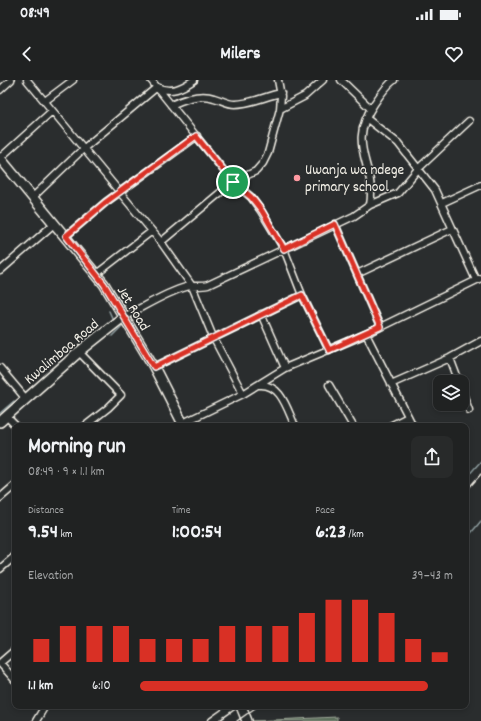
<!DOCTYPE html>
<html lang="en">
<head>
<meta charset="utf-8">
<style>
	:root { --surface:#202222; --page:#282a2a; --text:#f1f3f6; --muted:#a2a4a5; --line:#3d3f40; --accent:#d93025 }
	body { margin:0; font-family:Dekko,sans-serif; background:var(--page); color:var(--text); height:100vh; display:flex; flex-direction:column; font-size:15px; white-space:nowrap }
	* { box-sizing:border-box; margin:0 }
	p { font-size:13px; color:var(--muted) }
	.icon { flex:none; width:22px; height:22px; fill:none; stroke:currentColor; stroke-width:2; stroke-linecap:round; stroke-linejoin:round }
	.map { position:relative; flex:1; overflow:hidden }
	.sheet { position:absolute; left:12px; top:343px; width:457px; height:286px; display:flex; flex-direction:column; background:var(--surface); border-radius:8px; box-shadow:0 2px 6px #0003,0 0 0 1px var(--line) }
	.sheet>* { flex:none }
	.buttons { position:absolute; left:433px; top:295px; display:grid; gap:8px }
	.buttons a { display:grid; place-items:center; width:36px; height:36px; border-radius:8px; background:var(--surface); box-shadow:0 2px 6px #0003,0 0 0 1px var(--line); font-size:20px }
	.pin { position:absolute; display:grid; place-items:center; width:34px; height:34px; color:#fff; margin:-17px; border:2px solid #fff; border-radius:50%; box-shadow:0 1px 4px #0007 }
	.round { display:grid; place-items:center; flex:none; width:42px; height:42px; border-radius:8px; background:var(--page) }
	.headline { display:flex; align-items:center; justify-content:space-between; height:68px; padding:0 16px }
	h1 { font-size:22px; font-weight:700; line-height:30px }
	.metrics { display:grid; grid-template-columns:repeat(3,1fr); gap:6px; height:68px; padding:4px 16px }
	.metrics div { display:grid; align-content:center }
	.metrics b { font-size:20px; font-weight:700 }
	.metrics small { font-size:11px; font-weight:400 }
	.metrics p { font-size:11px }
	.chart { height:112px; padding:8px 16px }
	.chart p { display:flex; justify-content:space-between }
	.chart svg { width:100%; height:72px; margin-top:4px; stroke:var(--accent); stroke-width:6 }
	ul { padding:0 16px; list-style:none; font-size:13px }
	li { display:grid; grid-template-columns:64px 48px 1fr; align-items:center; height:30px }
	li i { height:10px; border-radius:5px; background:var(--accent) }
	.status { display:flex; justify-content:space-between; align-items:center; height:28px; padding:0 20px; background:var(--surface); direction:ltr }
	.status svg { height:11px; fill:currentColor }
	header { display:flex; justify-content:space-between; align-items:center; height:52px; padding:0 16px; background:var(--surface); font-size:18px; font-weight:700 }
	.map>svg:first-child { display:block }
</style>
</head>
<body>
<div class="status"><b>08:49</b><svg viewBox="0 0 49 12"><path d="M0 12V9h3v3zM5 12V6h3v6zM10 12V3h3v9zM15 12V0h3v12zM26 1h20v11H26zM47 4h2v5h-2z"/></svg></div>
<header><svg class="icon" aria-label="back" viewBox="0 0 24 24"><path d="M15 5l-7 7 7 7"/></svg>Milers<svg class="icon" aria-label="heart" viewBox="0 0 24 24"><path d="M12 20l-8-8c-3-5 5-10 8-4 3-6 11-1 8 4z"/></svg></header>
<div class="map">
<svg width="481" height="641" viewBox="0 0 481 641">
	<rect width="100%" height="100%" fill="#2a2d2e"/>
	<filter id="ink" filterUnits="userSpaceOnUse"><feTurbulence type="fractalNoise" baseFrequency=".025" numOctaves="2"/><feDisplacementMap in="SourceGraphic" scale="8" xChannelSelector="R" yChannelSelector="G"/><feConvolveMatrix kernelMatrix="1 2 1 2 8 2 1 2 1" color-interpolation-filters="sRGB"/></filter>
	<g filter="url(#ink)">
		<path fill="#566b56" stroke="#a5ae9f" d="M337,637v4h-84z"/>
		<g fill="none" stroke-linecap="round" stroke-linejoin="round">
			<path stroke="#8d9c9e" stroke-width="1.5" d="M110,206l16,22
				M109,231l4,9
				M130,239l11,-8
				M112,256l12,-12
				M80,266l9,-8
				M25,313l43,-37
				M0,333l14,-12
				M466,398l15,-17
				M466,459l15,-18"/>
			<g stroke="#f4f1e8" stroke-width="9">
				<path id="street" d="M27,0l134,162 31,44 21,51 30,57
					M151,0l82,102 18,15 10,14 23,38 18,46 27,55
					M341,0l30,29
					M0,10l11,-10
					M45,21l28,-21
					M171,25c13,-6 29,-12 43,-7 8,2 13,6 21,6 15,0 31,-8 46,-11
					M280,29l25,-13 18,-16
					M366,38l32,25 37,47 41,90
					M0,78l52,-47
					M33,117l50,-48 74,-62c14,7 25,1 37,-7
					M442,123l39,-18
					M370,125c7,-41 -25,-58 4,-101 6,-9 12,-18 20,-24
					M335,144l45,103
					M66,156l40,-34 91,-66
					M161,162l72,-60 23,-11 7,-8 5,-10 12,-44 1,-13 -3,-16
					M0,191l55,-48
					M357,194l95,-45
					M97,196l2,-4 53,-41
					M261,234l24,54
					M123,237c21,-10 41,-24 63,-30 7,-2 14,0 22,-2l146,-69 16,-11 28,-12 20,-24 51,-48
					M366,254l47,92
					M79,272l42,43 -13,13 -23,18
					M450,278l9,24
					M154,287l148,-72
					M0,288l26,31
					M391,304l59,-26 31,-17
					M259,305c22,-2 28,24 36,41
					M329,305l24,41
					M462,311l7,19
					M6,336l10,10
					M183,343l60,-29 42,-26 81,-34 115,-56
					M390,346l18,-9
					M0,418l15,-13
					M0,489l15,-13
					M0,583l15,17
					M0,583l15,-13
					M36,641l9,-15
					M212,641l21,-15"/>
			</g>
			<g stroke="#f4f1e8" stroke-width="12">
				<path id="secondary" d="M0,78l104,126 50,83 30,59
					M0,342l79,-70 44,-35
					M241,626l6,15"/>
			</g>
			<use href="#street" stroke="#2a2d2e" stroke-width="6"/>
			<use href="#secondary" stroke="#2a2d2e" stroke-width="9"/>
			<path stroke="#f4f1e8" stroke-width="1.5" d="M466,411l15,-17
				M237,641l21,-15"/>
		</g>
	</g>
	<g fill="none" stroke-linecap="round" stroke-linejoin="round" filter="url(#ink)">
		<g stroke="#fff" stroke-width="8">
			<path id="route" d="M196,56l37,46 18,15 11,14 22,38 51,-25 45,103 -51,23 -27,-55 -148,72 -50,-83 -38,-48 40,-34z"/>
		</g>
		<use href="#route" stroke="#d93025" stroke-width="5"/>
	</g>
	<circle fill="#ff9aa2" stroke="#2a2d2e" stroke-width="1.5" cx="297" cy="98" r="4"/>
	<g text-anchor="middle" stroke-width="3" stroke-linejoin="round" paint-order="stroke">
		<g font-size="15" fill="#f4f1e8" stroke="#2a2d2e" text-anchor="start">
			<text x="305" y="94">Uwanja wa ndege<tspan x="305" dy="17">primary school</tspan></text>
		</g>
		<g font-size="15" fill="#f4f1e8" stroke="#2a2d2e">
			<text transform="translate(134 228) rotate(59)" y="5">Jet Road</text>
			<text transform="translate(61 271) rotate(-40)" y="5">Kwalimboa Road</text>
		</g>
	</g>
</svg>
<div class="buttons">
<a><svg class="icon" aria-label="layers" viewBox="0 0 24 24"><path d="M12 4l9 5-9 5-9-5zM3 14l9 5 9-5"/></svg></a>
</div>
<div class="pin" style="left:233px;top:102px;background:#1e9e55"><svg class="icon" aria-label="arrive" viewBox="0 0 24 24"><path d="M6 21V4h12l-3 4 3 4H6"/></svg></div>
<section class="sheet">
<div class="headline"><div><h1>Morning run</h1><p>08:49 · 9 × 1.1 km</p></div><a class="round"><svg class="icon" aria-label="share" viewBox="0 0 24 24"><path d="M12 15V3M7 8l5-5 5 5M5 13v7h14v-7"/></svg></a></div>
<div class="metrics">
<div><p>Distance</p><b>9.54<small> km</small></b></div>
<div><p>Time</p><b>1:00:54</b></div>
<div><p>Pace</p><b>6:23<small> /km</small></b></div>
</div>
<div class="chart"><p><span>Elevation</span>39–43 m</p>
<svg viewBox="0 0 160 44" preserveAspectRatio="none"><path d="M5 44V30M15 44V22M25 44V22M35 44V22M45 44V30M55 44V30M65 44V30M75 44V22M85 44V22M95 44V22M105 44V14M115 44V6M125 44V6M135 44V14M145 44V30M155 44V38"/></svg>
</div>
<ul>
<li><b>1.1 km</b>6:10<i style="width:92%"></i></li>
</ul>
</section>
</div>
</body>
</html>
